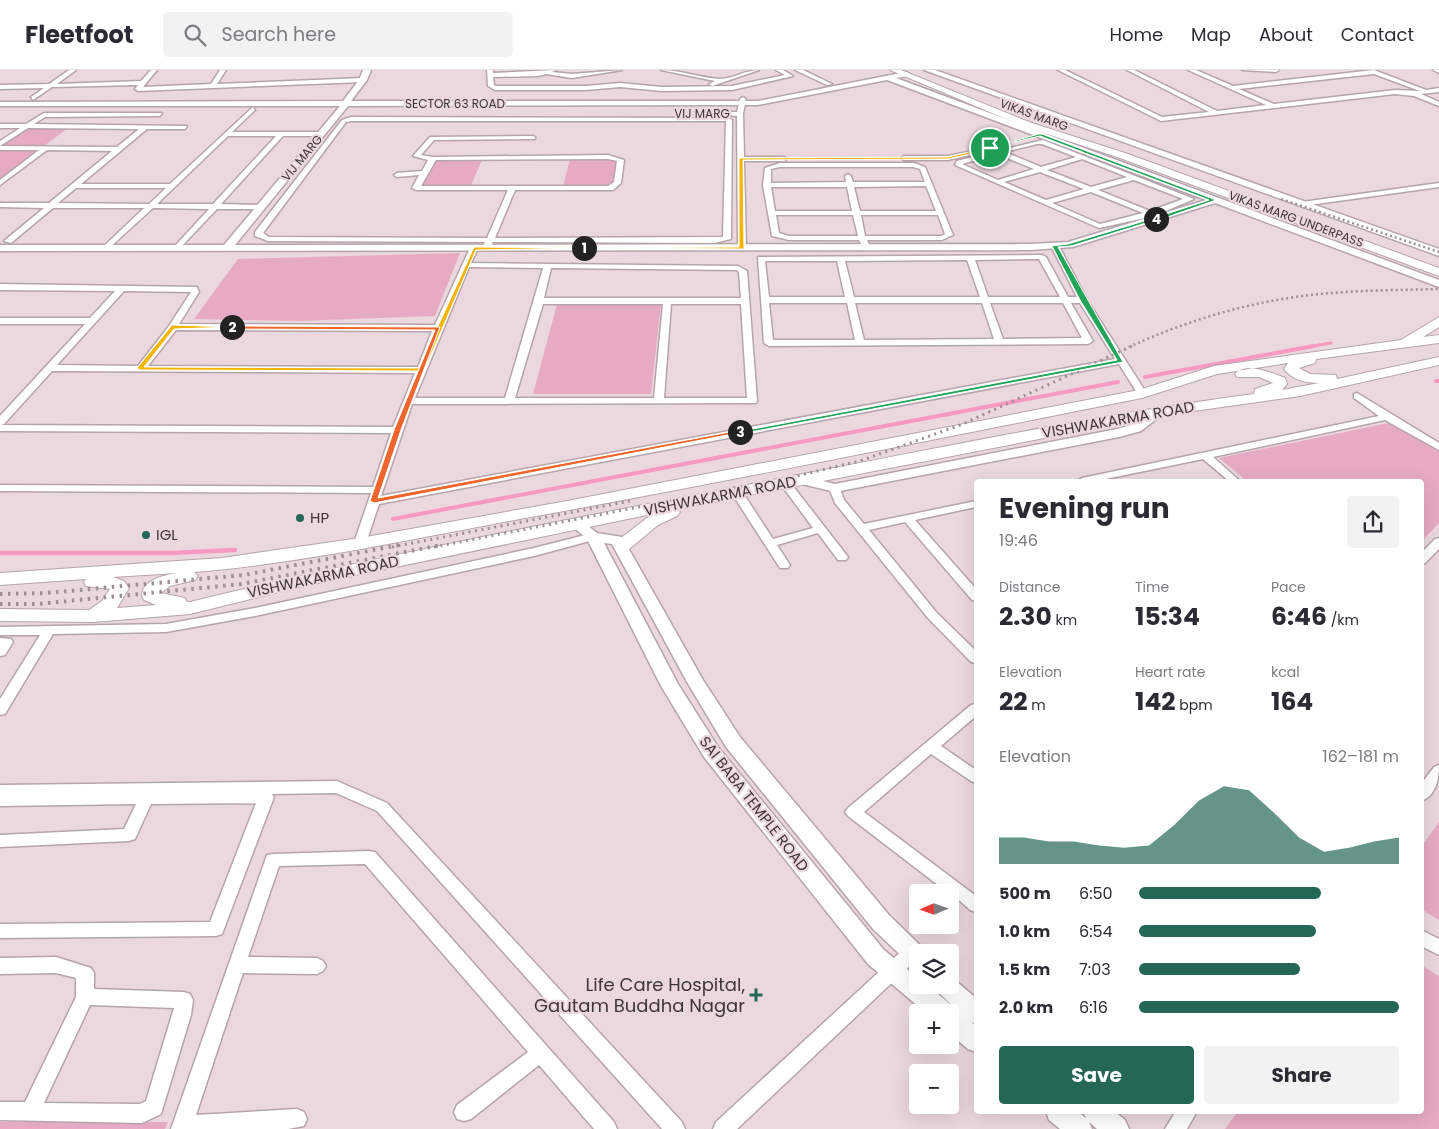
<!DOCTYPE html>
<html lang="en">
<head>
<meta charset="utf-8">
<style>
	:root { --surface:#fff; --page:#f2f2f3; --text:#2b2b33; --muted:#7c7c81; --line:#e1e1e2; --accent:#246757 }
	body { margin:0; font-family:Poppins,sans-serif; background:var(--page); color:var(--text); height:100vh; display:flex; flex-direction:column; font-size:19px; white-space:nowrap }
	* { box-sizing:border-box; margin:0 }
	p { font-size:16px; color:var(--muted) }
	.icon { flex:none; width:28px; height:28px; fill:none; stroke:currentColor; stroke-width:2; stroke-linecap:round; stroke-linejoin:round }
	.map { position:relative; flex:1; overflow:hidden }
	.details { position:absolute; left:974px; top:409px; width:450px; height:635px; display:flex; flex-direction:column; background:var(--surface); border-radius:5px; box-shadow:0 5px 20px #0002 }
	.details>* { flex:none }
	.needle { width:32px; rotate:268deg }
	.controls { position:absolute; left:909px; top:814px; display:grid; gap:10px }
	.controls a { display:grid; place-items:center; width:50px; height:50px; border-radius:5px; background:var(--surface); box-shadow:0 5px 20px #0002; font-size:25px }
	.pin { position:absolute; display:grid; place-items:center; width:42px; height:42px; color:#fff; margin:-21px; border:2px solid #fff; border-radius:50%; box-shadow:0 1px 5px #0007 }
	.km { position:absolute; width:25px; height:25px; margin:-12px; border-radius:50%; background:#222; color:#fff; font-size:14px; line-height:25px; text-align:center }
	.round { display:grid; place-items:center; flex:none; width:52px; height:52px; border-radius:5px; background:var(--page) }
	.summary { display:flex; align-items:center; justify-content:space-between; height:85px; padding:0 25px }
	h1 { font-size:28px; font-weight:700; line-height:38px }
	.stats { display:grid; grid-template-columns:repeat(3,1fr); gap:8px; height:85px; padding:5px 25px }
	.stats div { display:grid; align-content:center }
	.stats b { font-size:25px; font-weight:700 }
	.stats small { font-size:14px; font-weight:400 }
	.stats p { font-size:14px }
	.chart { height:140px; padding:10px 25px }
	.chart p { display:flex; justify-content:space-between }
	.chart svg { width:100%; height:90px; margin-top:5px; fill:var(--accent); opacity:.7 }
	.action { display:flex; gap:10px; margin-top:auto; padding:10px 25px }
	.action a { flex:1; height:58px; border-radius:5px; background:var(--accent); color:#fff; font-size:20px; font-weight:700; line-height:58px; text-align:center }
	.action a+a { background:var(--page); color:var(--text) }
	ul { padding:0 25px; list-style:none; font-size:16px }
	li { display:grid; grid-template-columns:80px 60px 1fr; align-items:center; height:38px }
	li i { height:12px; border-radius:6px; background:var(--accent) }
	header { display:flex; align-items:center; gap:30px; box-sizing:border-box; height:70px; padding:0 25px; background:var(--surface); border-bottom:1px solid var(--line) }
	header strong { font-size:24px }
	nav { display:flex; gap:28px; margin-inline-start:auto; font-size:18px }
	.search { width:350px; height:45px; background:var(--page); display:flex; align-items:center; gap:12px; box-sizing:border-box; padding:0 18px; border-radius:5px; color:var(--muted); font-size:19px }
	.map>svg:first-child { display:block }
</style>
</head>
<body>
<header>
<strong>Fleetfoot</strong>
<div class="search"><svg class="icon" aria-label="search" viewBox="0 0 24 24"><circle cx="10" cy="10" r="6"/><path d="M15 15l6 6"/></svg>Search here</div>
<nav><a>Home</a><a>Map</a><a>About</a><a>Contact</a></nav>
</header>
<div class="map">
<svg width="1439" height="1059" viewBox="0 0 1439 1059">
	<rect width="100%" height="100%" fill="#ebd8df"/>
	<path fill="#e6abc2" d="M29,58h39l-68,51v-31z
		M483,88l-12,27 -50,1 14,-27z
		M570,89h48l-5,27h-50z
		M460,183l-25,63 -136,5 -105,-2 44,-60z
		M557,234h104l-10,90h-118z
		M1393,352l46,30v71l-18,19v-61h-174l-28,-23z
		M1439,752v98l-18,-11v-62z
		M1421,895l18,11v153h-214l13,-18h183z
		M0,1052h168l-3,7h-165z"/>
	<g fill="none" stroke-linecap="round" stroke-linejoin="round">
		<path stroke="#f69abf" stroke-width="3" d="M1307,277l24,-4"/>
		<path stroke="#f69abf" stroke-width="4" d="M1145,307l169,-31
			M1436,311h3
			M393,449l725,-137"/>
		<path stroke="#f69abf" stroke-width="4.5" d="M0,483h171l64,-3"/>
		<g stroke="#b6a4ab" stroke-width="3">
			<path id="minor" d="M69,0h7l-19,14 84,-3 10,-11h6l-14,17 68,-3 9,-14h6l-9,14 146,-6 3,2 -3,2 -225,9 -3,-2 3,-4 -86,2 -19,13 -2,-3 13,-9 -44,1v-4l49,-1z
				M487,0h6v3l63,-3 -4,2 20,2 50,-4 -50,8 -26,-4 -8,2 -45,1 1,8 2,1h90l34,-3 42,4 70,-1 53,-11 -9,-5h7l10,6 -61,14 -70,1 -42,-4 -34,3h-91l-7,-4z
				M661,0c20,0 39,8 59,9 13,0 25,-9 39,-9l-47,16 -3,-2 6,-3z
				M795,0h8l29,14 -5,1z
				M1058,0h7l97,47 47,-5 -82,-42h7l83,41 49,-6 -78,-35h8l37,16 141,-16 52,20 13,-2v4l-18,2 18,8v4l-25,-10 -19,-2 -234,27zM1374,4l46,17 -25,-1 -121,14 -35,-15z
				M1242,0h37l-3,2z
				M1433,0h6v3z
				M743,27l3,2 -3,15 1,43h40l3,2 -3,2h-40l2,87 -4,2 -4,-2 -1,-132 -20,-2 3,-2h17l3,-13z
				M253,37l2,3 -23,22h89l3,2 -3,2h-38l-62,68 40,1h3v4h-47l-39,41 -4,-2 1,-2 34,-37 -56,-1 -46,42h-3v-4l40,-38h-91l-42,35 -7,-2 40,-33 -44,-1v-4h49l63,-52 -65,-1 -47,35v-5l39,-30h-39v-4l117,1 22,-18 -111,-1 -28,18v-5l20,-13h-20v-4h26l18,-11h118l-2,3 -115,1 -11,7 153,2 -2,3h-38l-66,55h89zM228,66h48l-63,68h-56zM76,118h90l-17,16 -91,-1z
				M351,47l378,1 3,2 -1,119 -17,4 -221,-1 -3,6h-3l-4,-2 2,-4 -217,-1 -13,-5v-4l87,-112zM351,51h375l-3,116 -228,1 20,-48h98l8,-7 3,-23 -16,-5 -176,2 -11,-2 13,-15 101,-1v-2l-2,-1 -103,1 -17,19 15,4 -6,11 -25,2 -3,2 3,2 22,-2 -7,13 4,2h92l-21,48 -218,-1 -6,-4 83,-111zM608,89l9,2 -3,21 -6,4h-187l15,-26z
				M1043,70l151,59 -40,17 -55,12 -144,-63 2,-4zM1037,74h5l34,13 -35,10 -36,-15zM997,84l37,15 -36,11 -36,-16zM1082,89l45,18 -36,10 -44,-17zM1040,102l44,17 -38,11 -42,-18zM1134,110l49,19 -33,12 -52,-21zM1091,122l52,21 -43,11 -48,-21z
				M968,82l2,1v2l-22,5h-44l-3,-2 3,-2h44z
				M780,93h134l11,4 28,68 -11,5h-75l3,6 -4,2h-3l-4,-8h-70l-17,-4 -9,-51 2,-17zM780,97h133l7,2 5,13h-72l-2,-6 -3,-2 -3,2 1,6 -75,1v-14zM926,116l10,25h-76l-6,-24zM771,117h76l5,24h-77zM776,145h77l5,21h-69l-10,-3zM861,145h77l7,19 -4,2h-76z
				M1439,113v4l-137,19 -4,-2 4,-2z
				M1052,174l7,2 28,54 60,94 -2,2h-6l-20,-32 -740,140 -13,39 -6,4 -6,-4 17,-50 -371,-2v-6l373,2 18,-54 -391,-2v-15l85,-92h-85v-6h90l25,-27 -115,-1v-6l197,3 2,5 -20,32 256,1 35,-77 4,-2 4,2 -7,15 267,3 9,5 10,130 -1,2 -344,1 -31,92 734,-137 -35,-56h-9l22,38 -5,3 -319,2 -5,-3 -6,-86 284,-2 4,2 22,40h9l-26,-51zM1039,189l21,38h-72l-13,-37zM967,190l13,37h-126l-9,-36zM765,191h72l8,36h-76zM469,197l74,1 -38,130h-90zM551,198l185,2 3,2 2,26h-197zM124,221l67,1 -22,34 -31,40 -81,-1zM769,233h78l8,37h-82zM855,233h127l12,36 -130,1zM990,233h73l19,35 -79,1zM543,234h120l-9,94h-139zM671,234h70l6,94h-83zM176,260l256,1 -14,36 -270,-1zM52,301l363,2 -22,54 -392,-2 3,-1z
				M1357,323l82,50v7l-54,-30 -172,37 27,24h-11l-26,-22 -107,22h-19l5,-3 297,-62 -25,-18v-4z
				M785,410l4,1 59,76 -2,3h-8l-20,-27 -41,12 13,20 -2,3h-8l-49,-76 2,-2h8l32,49 40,-11 -33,-45z
				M835,415l4,1 5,14 20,24 112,-23v6l-61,13 61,69v12l-4,-1 -67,-78 -36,8 67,82 40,39v12l-5,-1 -43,-44 -93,-115 -6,-15z
				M593,463l4,2 2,2 -2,2 -63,17 -279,60 -89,16 -113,2 -48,80 -5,1v-16l40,-64h-40v-8l166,-3 89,-16 279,-60z
				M1439,468v11l-14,14 -4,1v-11l14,-14z
				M0,568l11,1 2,3 -8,13 -5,1z
				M976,634v12l-35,30 35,24v13l-5,-2 -40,-27 -67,58 112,84v16l-6,-2 -20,-18h-3l-99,-76 -3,-4 3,-4 123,-103z
				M1439,695c0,14 -3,31 -18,36v-17l13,-17z
				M337,711l50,22 295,319 3,7h-23l-285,-318 -41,-18 -64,1 2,3 -52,137 -6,2 -216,2v-14l210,-2 46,-119 -105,1 -16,35 -6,2 -129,6v-12l124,-6 12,-25 -136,2v-21z
				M369,781l6,1 239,270 3,7h-23l-55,-64 -68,54 -7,2 -7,-2 -3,-7 3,-7 71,-53 -163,-188 -86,2 -31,91 69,1 6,3 3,5 -3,5 -6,3 -74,-1 -47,142 101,-6 7,3 3,7 -3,7 -16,3h-117l96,-274 6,-1z
				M1421,860l18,9v16l-18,-9z
				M912,874l6,3 3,5h-3v6l-181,171h-24l3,-7 190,-175z
				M56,887l35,11 3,5v16l90,3 6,2 3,6 -2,15 -30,99 -19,9 -142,-3v-18h25l51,-105v-19l-20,-5 -56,1v-16zM90,935l84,3 -28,93 -6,3 -96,-1z
				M1176,1041h21l-10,18h-22z"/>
		</g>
		<g stroke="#b6a4ab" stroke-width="3">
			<path id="tertiary" d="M363,0h8l-4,10 -16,21h407l148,-29 4,2 -1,2 -13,2 543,202v7l-224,-84 -142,44 -43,3 -1030,1v-6h224l116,-139h-340v-4l343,-1 16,-21zM887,10l319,120 -138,42 -38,2 -795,1 113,-139 410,-1z
				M924,0h11l504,179v7z
				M1158,337l7,4 -2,3 -22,17 -22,6 -284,55 -37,-9 -2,-3 7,-4 32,8 282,-55 14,-4z
				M578,451l5,1 14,11 25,4 81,143 37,57 149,178 38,37h-9v15l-8,-3 -37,-35 -147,-182 -39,-65 -75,-138 -8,-1 74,141 40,63 166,203 34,28v7h9l23,19 2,5 6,2 -20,-19 -3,-7h15v-9l26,22v26l-5,-2 5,4v26l-8,-3 -18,-15v-22h-25l-57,-48 -164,-207 -43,-71 -74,-147 -16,-14z
				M1046,1041h31l9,7 -3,-7h31l11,9 4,9h-32l-8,-7 3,7h-32l-11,-9z"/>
		</g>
		<g stroke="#b6a4ab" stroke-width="2">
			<path id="secondary" d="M890,0h11l128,52 99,32 311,114v8l-319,-118 -97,-32z
				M1439,247v10l-16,10 16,-2v8l-123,16 -1,4 -16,5 11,6 26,1 1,4 102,-22v8l-139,31 -142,20 -480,93 2,3 -3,4 -19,9 -30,25h-12l-3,-4 3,-4 36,-28 -353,73 -109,27 -97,8 -93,-1v-12l89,1 13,-9 8,-12 -24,-3 -2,-4 2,-3 -86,6v-12l222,-15 138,-20 207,-37 572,-111 75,-24 187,-26zM1288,293l-4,6c8,11 22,14 35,14l-37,7 5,-6 -2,-6c-12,-5 -40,-17 -50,-4l2,3h22l14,6 -18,6 -1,5c-153,20 -304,52 -456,81 -203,39 -407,78 -608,127h-3l-2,-4 -24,-5 9,-7 25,-6 3,-4 -4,-4c103,-8 213,-32 315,-51 212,-38 422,-81 633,-123l75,-24zM177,503c-13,2 -35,7 -35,23l2,4 12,5 -39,3 12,-20 -5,-7 -11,-4z"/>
		</g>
		<use href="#minor" fill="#fff" fill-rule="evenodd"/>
		<use href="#tertiary" fill="#fff" fill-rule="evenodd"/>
		<use href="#secondary" fill="#fff" fill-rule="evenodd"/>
		<path stroke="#9c8e93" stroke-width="2.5" stroke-dasharray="2 3" stroke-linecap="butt" d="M1281,129l158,53
			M1129,277c63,-29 133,-49 203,-54 35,-3 71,-3 107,-4"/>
		<path stroke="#9c8e93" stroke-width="3" stroke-dasharray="2 4.5" stroke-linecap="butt" d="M392,477l238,-46
			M434,477l358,-70 68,-16 103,-37 169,-78"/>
		<path stroke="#9c8e93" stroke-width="4" stroke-dasharray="2.5 5.5" stroke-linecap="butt" d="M0,524l46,-1 198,-18 155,-30
			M0,534h37l205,-20 199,-39"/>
	</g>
	<path fill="#f5b400" stroke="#fff" d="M990,77l1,2 -43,10 -205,1 1,89 -163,-1 158,-1v-88l2,-1 207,-1z"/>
	<path fill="#f5b400" stroke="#fff" d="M474,177l112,1 -110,2 -52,121 -284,-1 -3,-2 35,-43 63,2 -61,2 -30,38 275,1z"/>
	<path fill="#f0652b" stroke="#fff" d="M232,256l208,1 -39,103 -23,68 362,-68 3,2 -369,71 -4,-2 24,-71 41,-100 -205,-1z"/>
	<path fill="#22a559" stroke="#fff" d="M1154,148l5,1 -88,27 -13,1 65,115 -383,72 -3,-2 380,-72 -37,-60 -28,-54 16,-2z"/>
	<path fill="#22a559" stroke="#fff" d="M1039,64h3l174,66 -60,21 -2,-3 55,-18 -169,-64 -52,12z"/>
	<g fill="#246757" stroke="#ebd8df" stroke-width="2">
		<circle cx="300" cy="448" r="5"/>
		<circle cx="146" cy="465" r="5"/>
		<path d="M753.5 917.5h5v5h5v5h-5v5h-5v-5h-5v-5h5z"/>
	</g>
	<g text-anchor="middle" stroke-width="4.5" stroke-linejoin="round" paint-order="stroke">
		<g font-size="12" fill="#3d3638" stroke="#ebd8df">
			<text x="455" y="38">SECTOR 63 ROAD</text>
			<text x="702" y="48">VIJ MARG</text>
			<text transform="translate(1034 45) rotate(20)" y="4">VIKAS MARG</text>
			<text transform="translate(302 88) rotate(-50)" y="4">VIJ MARG</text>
			<text transform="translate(1296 149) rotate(20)" y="4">VIKAS MARG UNDERPASS</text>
		</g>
		<g font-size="15" fill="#3d3638" stroke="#ebd8df">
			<text transform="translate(1118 350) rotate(-10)" y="5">VISHWAKARMA ROAD</text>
			<text transform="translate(720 426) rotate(-11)" y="5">VISHWAKARMA ROAD</text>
			<text transform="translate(323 507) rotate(-12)" y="5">VISHWAKARMA ROAD</text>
			<text transform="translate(754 734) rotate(52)" y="5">SAI BABA TEMPLE ROAD</text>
		</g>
		<g font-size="15" fill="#3d3638" stroke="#ebd8df" text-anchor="start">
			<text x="310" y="453">HP</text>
			<text x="156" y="470">IGL</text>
		</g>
		<g font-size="18" fill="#3d3638" stroke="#ebd8df" text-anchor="end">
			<text x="745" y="921">Life Care Hospital,<tspan x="745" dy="21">Gautam Buddha Nagar</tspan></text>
		</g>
	</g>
</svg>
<div class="controls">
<a><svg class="needle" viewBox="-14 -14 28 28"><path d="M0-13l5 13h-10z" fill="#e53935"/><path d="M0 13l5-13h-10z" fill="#7c7c81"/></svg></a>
<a><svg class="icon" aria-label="layers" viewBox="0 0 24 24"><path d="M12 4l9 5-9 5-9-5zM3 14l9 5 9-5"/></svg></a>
<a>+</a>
<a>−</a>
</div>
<div class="pin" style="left:990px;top:78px;background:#1e9e55"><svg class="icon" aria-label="arrive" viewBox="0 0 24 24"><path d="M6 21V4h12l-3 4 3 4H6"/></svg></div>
<b class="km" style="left:584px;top:178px">1</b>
<b class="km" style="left:232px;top:257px">2</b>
<b class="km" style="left:740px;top:362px">3</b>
<b class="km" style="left:1156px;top:149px">4</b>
<section class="details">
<div class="summary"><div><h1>Evening run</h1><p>19:46</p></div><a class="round"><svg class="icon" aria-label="share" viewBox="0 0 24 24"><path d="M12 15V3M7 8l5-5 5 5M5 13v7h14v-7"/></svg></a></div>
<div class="stats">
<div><p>Distance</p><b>2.30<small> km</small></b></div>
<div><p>Time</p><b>15:34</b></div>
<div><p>Pace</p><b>6:46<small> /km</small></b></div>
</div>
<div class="stats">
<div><p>Elevation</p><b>22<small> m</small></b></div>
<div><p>Heart rate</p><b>142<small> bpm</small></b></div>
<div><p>kcal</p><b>164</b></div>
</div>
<div class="chart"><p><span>Elevation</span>162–181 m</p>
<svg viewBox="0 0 160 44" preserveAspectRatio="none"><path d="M0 44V31L10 31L20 33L30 33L40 35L50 36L60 35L70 25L80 13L90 6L100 8L110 19L120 31L130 38L140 36L150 33L160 31V44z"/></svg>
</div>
<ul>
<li><b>500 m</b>6:50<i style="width:70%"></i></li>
<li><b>1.0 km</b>6:54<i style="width:68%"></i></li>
<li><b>1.5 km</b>7:03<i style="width:62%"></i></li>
<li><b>2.0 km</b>6:16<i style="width:100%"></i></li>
</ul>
<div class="action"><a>Save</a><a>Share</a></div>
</section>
</div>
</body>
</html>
